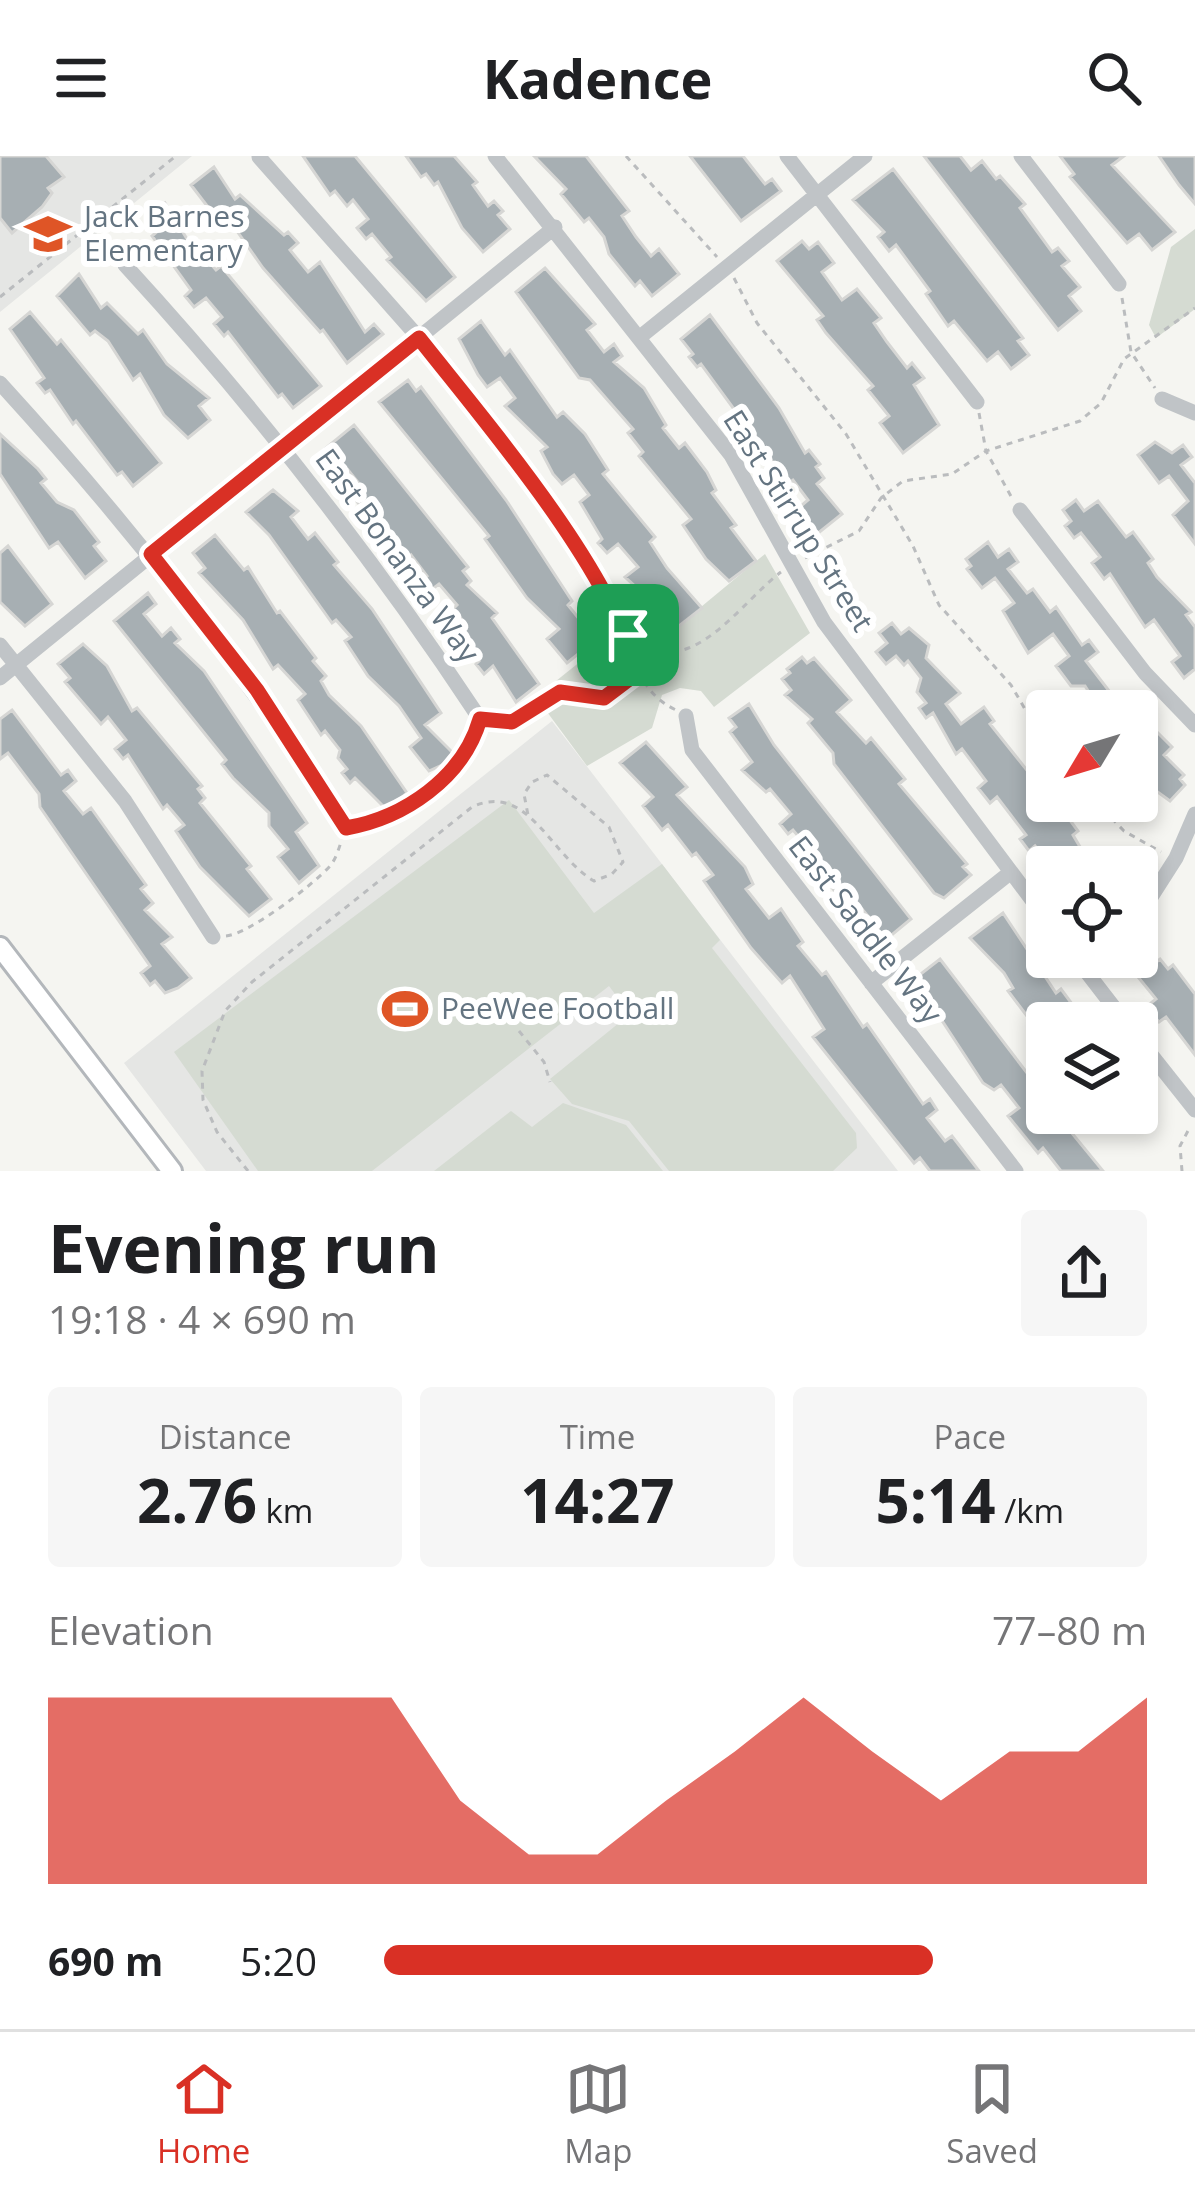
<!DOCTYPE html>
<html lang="en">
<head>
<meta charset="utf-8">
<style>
	:root { --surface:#fff; --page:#f6f6f6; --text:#202124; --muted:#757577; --line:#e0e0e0; --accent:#d93025 }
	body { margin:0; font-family:"Open Sans",sans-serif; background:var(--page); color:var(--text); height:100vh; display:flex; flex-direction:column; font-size:45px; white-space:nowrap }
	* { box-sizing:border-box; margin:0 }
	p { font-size:39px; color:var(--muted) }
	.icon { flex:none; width:66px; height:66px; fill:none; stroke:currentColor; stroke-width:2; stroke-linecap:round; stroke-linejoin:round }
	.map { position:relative; height:1015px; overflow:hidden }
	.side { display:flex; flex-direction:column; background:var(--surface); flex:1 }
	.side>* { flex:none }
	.needle { width:78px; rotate:232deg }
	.controls { position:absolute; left:1026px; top:534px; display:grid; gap:24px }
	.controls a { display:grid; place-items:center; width:132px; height:132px; border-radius:12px; background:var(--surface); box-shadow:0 6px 18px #0003; font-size:60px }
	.pin { position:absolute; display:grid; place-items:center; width:102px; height:102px; color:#fff; margin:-51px; border-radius:24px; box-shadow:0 6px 18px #0006 }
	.round { display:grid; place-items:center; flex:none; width:126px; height:126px; border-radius:12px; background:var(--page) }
	.summary { display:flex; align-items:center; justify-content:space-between; height:204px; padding:0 48px }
	h1 { font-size:66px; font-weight:700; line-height:90px }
	.figures { display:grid; grid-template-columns:repeat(3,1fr); gap:18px; height:204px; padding:12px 48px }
	.figures div { display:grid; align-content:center; border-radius:12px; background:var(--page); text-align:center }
	.figures b { font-size:60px; font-weight:700 }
	.figures small { font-size:33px; font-weight:400 }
	.figures p { font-size:33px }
	.chart { height:336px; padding:24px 48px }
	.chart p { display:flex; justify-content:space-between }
	.chart svg { width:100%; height:216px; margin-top:12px; fill:var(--accent); opacity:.7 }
	ul { padding:0 48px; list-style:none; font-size:39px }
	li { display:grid; grid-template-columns:192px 144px 1fr; align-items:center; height:90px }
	li i { height:30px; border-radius:15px; background:var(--accent) }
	header { display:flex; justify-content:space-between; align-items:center; height:156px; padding:0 48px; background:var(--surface); font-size:54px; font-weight:700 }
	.tabs { display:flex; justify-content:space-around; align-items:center; height:168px; border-top:3px solid var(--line); background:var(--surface); font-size:33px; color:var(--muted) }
	.tabs a { display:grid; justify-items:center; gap:6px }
	.tabs .current { color:var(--accent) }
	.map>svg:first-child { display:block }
</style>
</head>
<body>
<header><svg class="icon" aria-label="menu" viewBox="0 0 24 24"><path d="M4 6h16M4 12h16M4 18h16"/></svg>Kadence<svg class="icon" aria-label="search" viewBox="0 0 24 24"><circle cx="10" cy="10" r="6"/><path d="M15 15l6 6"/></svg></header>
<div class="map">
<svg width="1195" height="1015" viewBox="0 0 1195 1015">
	<rect width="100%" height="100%" fill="#f5f5f1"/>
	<path fill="#e5e6e4" d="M0,0h192l-192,156z
		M552,565l346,450h-692l-82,-108z"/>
	<path fill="#d5dbd2" d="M1195,73v80l-39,29 -7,-13 22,-78z
		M765,398l45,79 -96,74 -13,-16 -21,-3 -18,7 -10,33 -65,38 -51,-69 60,-48 24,11 23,-5z
		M509,644l85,113 68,-49 58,76 -8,8 144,185 1,15 -24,23h-164l-40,-50 -57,-17 -22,-25 80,-65 -21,-28 -237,185h-114l-84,-119z
		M563,947l63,22 37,46h-229l77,-60 21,16z"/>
	<path fill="#a7afb3" stroke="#d6d6d4" stroke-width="3" d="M0,0h46l18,21 -16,11 4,5 -10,14 -30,26 -12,-15z
		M303,0h52l100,121 -29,24 -39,-41 4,-3 -19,-23 -6,5 -9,-11 11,-9 -15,-19 -6,6 -12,-15 -5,4z
		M406,0h48l23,26 -4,3 15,21 6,-5 9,10 -5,4 12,14 -27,23 -21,-24 -24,-46 -4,3 -8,-11 -5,3z
		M534,0h52l43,55 -7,5 14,21 15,19 8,-7 20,25 -27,22 -12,-15 -5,5 -26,-32 -5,-17 -15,-19 -5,4 -23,-28 5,-5z
		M690,0h53l22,28 7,-5 9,12 -40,30z
		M924,0h36l11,14 11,-9 14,18 4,-3 25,28 -5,4 32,44 6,-4 11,13 -7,5 18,21 -11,9 12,15 -23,19z
		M1060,0h64l-12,9 63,67 -23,18 -13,-16 -12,9 -57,-66 4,-3z
		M1159,0h36v48l-16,-19z
		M214,11l21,32 5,-4 44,40 4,-3 10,11 -8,7 18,22 12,-10 45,70 9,-8 9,10 -36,29 -24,-33 -3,2 -57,-64 -31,-44 -21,-13 -20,-26z
		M893,13l130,169 -5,3 11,14 -18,14 -13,-17 -11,9 -33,-40 -6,5 -22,-32 4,-3 -34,-46 -7,6 -11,-14 6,-5 -31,-32z
		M165,47l30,49 3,-3 18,21 5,-4 100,120 -28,22 -11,-14 -4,3 -50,-65 -4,4 -10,-12 8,-7 -16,-19 -12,9 -9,-11 6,-6 -39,-54 8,-7 -11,-14z
		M802,85l7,8 9,-7 16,21 -12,9 20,28 15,-11 24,29 -7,5 13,19 20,26 5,-5 12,15 -10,7 25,40 -36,28 -23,-30 9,-7 -21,-26 5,-4 -47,-53 -9,-13 6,-4 -46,-55z
		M545,112l50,56 -8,6 17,22 10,-8 8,12 -8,6 30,26 22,37 -3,3 16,20 6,-5 22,29 9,18 -4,3 24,32 -5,3 25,33 -27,20 -23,-22 -23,-34 8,-6 -52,-63 4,-4 -15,-19 5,-4 -43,-49 -11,-2 -63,-86z
		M79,118l22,34 6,-5 31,31 5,-4 24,34 42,34 -10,8 11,14 -22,18 -24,-23 -24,-41 -7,6 -25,-39 -13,-10 -5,4 -33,-39z
		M30,156l27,32 4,-4 100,123 -28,23 -11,-14 -5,3 -41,-54 -3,3 -23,-34 -5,3 -8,-10 7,-5 -34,-49z
		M710,159l69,93 26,45 4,-3 11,14 -4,3 8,11 -7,6 25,30 -25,20 -23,-22 14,-12 -15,-20 -13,10 -8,-11 8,-7 -79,-108 -4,3 -8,-10 4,-3 -12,-15z
		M481,165l24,34 5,-5 47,67 6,-5 22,22 23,36 -5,4 52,63 -5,5 17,26 35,40 -23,18 -54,-49 13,-10 -20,-23 -11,9 -9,-10 4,-4 -22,-37 9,-7 -15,-20 -12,9 -9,-10 -12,-23 6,-4 -42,-41 10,-8 -15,-20 -13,9 -9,-12 -19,-36z
		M408,224l8,11 5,-4 85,113 66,101 -4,4 16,20 -5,3 8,19 -20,16 -20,-24 12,-10 -32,-31 -42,-59 4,-3 -110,-134z
		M354,269l114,142 -5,4 8,10 -4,4 30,28 -5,5 47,66 -23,18 -23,-36 -9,8 -8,-10 3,-3 -26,-28 12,-10 -12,-14 4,-4 -18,-21 -12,9 -8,-10 8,-7 -16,-21 -5,4 -37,-55 -6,5 -8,-10 10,-8 -17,-21 -6,5 -8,-10 4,-3 -12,-14z
		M0,278l38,35 8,10 -5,4 16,19 17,8 25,32 -5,4 12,15 -21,17 -27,-36 -9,6 -49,-74z
		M1155,286l17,11 11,-8 9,12 -11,8 14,18v61l-22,-29 15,-14 -19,-25 -10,7 -21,-28z
		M273,334l25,21 -7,6 17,22 7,-6 23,29 -4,3 38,44 69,104 -16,12 30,30 -13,10 -13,6 -19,-24 11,-9 -22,-32 -31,-30 -23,-35 6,-4 -15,-17 -4,3 -63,-88 -23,-23z
		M1076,344l8,11 14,-10 28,36 7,-5 20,27 -5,4 9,14 34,35 -5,3 9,12v42l-11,9 -12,-16 8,-6 -26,-36 -9,7 -35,-53 -6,5 -12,-16 8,-6 -19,-24 -7,5 -9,-12 6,-5 -8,-11z
		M215,379l29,35 4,-3 29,46 3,-2 36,47 -3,3 13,15 -5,5 8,14 32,31 46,67 -20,17 -32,-32 -5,5 -8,-10 5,-4 -9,-11 2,-8 -15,-19 -4,4 -23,-35 7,-6 -27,-29 -5,4 -30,-49 -44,-47 6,-5 -12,-15z
		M988,386l10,15 11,-8 9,13 -10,7 19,24 6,-4 17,23 6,-5 26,38 7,-5 9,12 -12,9 30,39 7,-5 9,12 -31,4 -16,-25h-14l-15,-20 13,-10 -16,-22 -25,19 -25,-42 11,-8 -19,-25 -13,10 -15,-19 4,-3 -5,-7z
		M8,390l44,58 -27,22 -25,-24v-49z
		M148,437l8,11 -12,10 18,22 9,-8 9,11 -5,4 29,28 103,152 -11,9 23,34 -20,17 -21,-26 10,-8 -19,-23v-13l-36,-35 -11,-14 4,-4 -112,-139z
		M892,467l9,11 8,-6 20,17 -3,13 34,35 -14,11 15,20 23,-17 10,14 -4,3 48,60 -5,3 18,23 7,-6 20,27 -5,4 19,32h-41l-16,-21 -6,5 -9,-12 6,-4 -29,-38 -7,6 -12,-15 8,-7 -24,-32 -6,5 -23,-41 -7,5 -7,-10 7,-5 -9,-11 4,-14 -13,-17 -4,4 -8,-9 -10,8 -10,-12 11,-9 -8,-10z
		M83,488l24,22 25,45 5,-3 65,78 -4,3 7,9 -5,5 51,63 -4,3 24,30 -22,17 -49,-49 -24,-36 8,-6 -17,-20 -4,4 -35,-54 -5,4 -8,-10 11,-9 -18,-23 -7,7 -36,-42 5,-4 -12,-14z
		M802,501l5,6 7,-5 37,42 -14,12 29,31 5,-5 34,41 -6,5 68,80 -4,3 8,8 -27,23 -10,-5 -100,-129 -1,-11 -25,-30 4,-4 -27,-24 6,-5 -9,-11 8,-6 -3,-4z
		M749,548l25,41 137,174 -35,29 -9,-11 11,-9 -21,-25 -4,3 -12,-15 -4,3 -27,-34 5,-4 -22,-26 -5,4 -8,-10 11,-10 -21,-25 -4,3 -24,-22 10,-8 -22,-30 6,-5 -7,-9z
		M12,554l49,65 7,-5 8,11 -12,10 19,23 8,-6 55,77 -5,4 12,14 -8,7 27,27 -10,7 29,34 -13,10 -13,5 -10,-12 -5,4 -9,-12 9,-7 -110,-159 -1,-13 -31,-41 -8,6v-40z
		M1157,576l15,15 -8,8 20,20 -4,4 5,6 -15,16 -33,-24v-19z
		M646,586l41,45 -10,8 68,72 8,17 -7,5 23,29 12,-9 22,33 -5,4 24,29 4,-3 37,55 4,-3 56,80 7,-5 7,11 -10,8 18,23 7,-5 27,35h-49l-10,-13 -6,5 -101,-126 11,-8 -34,-53 -8,7 -31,-35 -47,-67 9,-6 -17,-22 -4,3 -24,-31 -6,5 -19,-24 10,-9 -33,-34z
		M1003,757l53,80 5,-4 25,34h-39v19l-20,-26 -19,-25 5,-3 -9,-15 -34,-35z
		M940,803l107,140v14l15,8 41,50h-42l-18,-23 -5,5 -30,-37 11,-8 -18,-23 -7,5 -11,-7 -48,-73 -6,5 -11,-15 7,-6 -12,-14z
		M1160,803l8,10 5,-4 22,29v61l-29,-38 -7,5 -13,-15 10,-8 -18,-22z"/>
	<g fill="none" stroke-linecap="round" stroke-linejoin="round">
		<g stroke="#b3b7bb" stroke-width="24">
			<path id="major" d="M0,791l172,224"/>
		</g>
		<path stroke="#babcbe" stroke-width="3" stroke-dasharray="6 6" stroke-linecap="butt" d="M626,0l91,101
			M734,122l23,45 89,111 67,112 26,59 72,80 36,62
			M0,141l176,-141
			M1122,142l9,54 24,36
			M979,257l7,38 26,47
			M805,402l54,-27 22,-33 22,-17 49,-7 34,-23 94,-30 21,-18 23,-44 71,-51
			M639,486c53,38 103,-41 142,-70
			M632,492c6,28 17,49 44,62
			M497,564l15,1 48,-29 44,6 33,-25
			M1095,645l29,30 37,21
			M361,669c40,-7 103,-49 114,-91
			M226,780c23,-2 87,-51 104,-70 6,-7 9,-18 12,-27
			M519,875l25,31 6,20
			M248,1015l-31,-39 -14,-32 -1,-29 23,-60 27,-29 220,-175c56,-26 78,48 122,74l18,-7 11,-12 -14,-35 -62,-52 -15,7 -8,12 4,21
			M1182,1015l-2,-25 10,-19"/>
		<path stroke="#c0c4c7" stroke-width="15" d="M495,0l236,299 93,167 223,298
			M787,0l190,246
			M1021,0l98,128
			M259,1l160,181 109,138 101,159
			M125,109c131,143 248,292 355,454
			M640,181l225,-181
			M0,227c128,140 243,286 346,445
			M1162,243l33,14
			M1020,354l125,163 50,52
			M0,489l125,156 88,136
			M0,522l555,-451
			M686,560l6,34 324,421
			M1137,763l39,-61 19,-44
			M1075,801l51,66
			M1085,814l14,-13
			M871,827l140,-111
			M1137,881l58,73"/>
		<use href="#major" stroke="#fff" stroke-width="18"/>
	</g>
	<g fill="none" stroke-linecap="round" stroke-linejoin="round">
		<g stroke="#fff" stroke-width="24">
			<path id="route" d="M419,182c67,85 194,232 218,335l-33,25 -44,-6 -48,30 -32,-3c-17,59 -76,99 -134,109l-89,-138 -106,-136z"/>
		</g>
		<use href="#route" stroke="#d93025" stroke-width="15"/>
	</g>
	<defs>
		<g id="school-bare" transform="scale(3.6)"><path d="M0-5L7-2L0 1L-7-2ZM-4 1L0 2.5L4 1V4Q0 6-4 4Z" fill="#df5526" stroke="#fff" stroke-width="2.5" paint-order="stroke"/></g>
		<g id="stadium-bare" transform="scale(3.6)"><path d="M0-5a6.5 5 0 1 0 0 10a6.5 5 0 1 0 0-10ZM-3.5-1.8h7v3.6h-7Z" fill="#df5526" stroke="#fff" stroke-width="2.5" paint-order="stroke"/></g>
	</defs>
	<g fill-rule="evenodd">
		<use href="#school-bare" x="48" y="78"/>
		<use href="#stadium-bare" x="405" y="853"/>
	</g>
	<g text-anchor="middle" stroke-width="12" stroke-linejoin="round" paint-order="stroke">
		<g font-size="30" fill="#647481" stroke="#fff" text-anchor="start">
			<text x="84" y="71">Jack Barnes<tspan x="84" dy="34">Elementary</tspan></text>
			<text x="441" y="863">PeeWee Football</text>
		</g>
		<g font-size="30" fill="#647481" stroke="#fff">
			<text transform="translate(798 365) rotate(58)" y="10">East Stirrup Street</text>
			<text transform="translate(397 400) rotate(54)" y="10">East Bonanza Way</text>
			<text transform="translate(865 774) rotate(52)" y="10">East Saddle Way</text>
		</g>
	</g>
</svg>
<div class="controls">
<a><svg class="needle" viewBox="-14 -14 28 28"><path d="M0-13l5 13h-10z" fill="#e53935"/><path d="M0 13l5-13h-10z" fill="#757577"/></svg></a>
<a><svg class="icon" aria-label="locate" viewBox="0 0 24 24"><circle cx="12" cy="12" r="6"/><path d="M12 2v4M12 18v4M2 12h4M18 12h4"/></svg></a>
<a><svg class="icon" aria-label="layers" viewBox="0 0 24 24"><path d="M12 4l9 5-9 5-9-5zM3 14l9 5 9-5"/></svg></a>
</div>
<div class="pin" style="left:628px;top:479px;background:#1e9e55"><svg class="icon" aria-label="arrive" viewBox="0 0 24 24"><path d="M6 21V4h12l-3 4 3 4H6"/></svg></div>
</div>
<section class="side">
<div class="summary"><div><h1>Evening run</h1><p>19:18 · 4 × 690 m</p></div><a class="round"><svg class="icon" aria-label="share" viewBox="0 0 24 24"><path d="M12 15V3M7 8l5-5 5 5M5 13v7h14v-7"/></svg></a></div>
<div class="figures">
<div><p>Distance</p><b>2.76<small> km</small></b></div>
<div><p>Time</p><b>14:27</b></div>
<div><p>Pace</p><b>5:14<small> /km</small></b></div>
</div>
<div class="chart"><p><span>Elevation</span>77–80 m</p>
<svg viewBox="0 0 160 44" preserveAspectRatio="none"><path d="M0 44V6L10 6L20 6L30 6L40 6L50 6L60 27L70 38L80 38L90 27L100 17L110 6L120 17L130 27L140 17L150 17L160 6V44z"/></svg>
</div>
<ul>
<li><b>690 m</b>5:20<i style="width:72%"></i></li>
</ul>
</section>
<nav class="tabs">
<a class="current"><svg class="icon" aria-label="home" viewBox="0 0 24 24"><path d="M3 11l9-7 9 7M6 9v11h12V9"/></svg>Home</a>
<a><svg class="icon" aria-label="map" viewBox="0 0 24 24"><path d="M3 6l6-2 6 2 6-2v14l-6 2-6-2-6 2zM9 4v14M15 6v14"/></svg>Map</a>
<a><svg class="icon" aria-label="saved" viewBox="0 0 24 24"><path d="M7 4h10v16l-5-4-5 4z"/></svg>Saved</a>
</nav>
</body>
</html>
